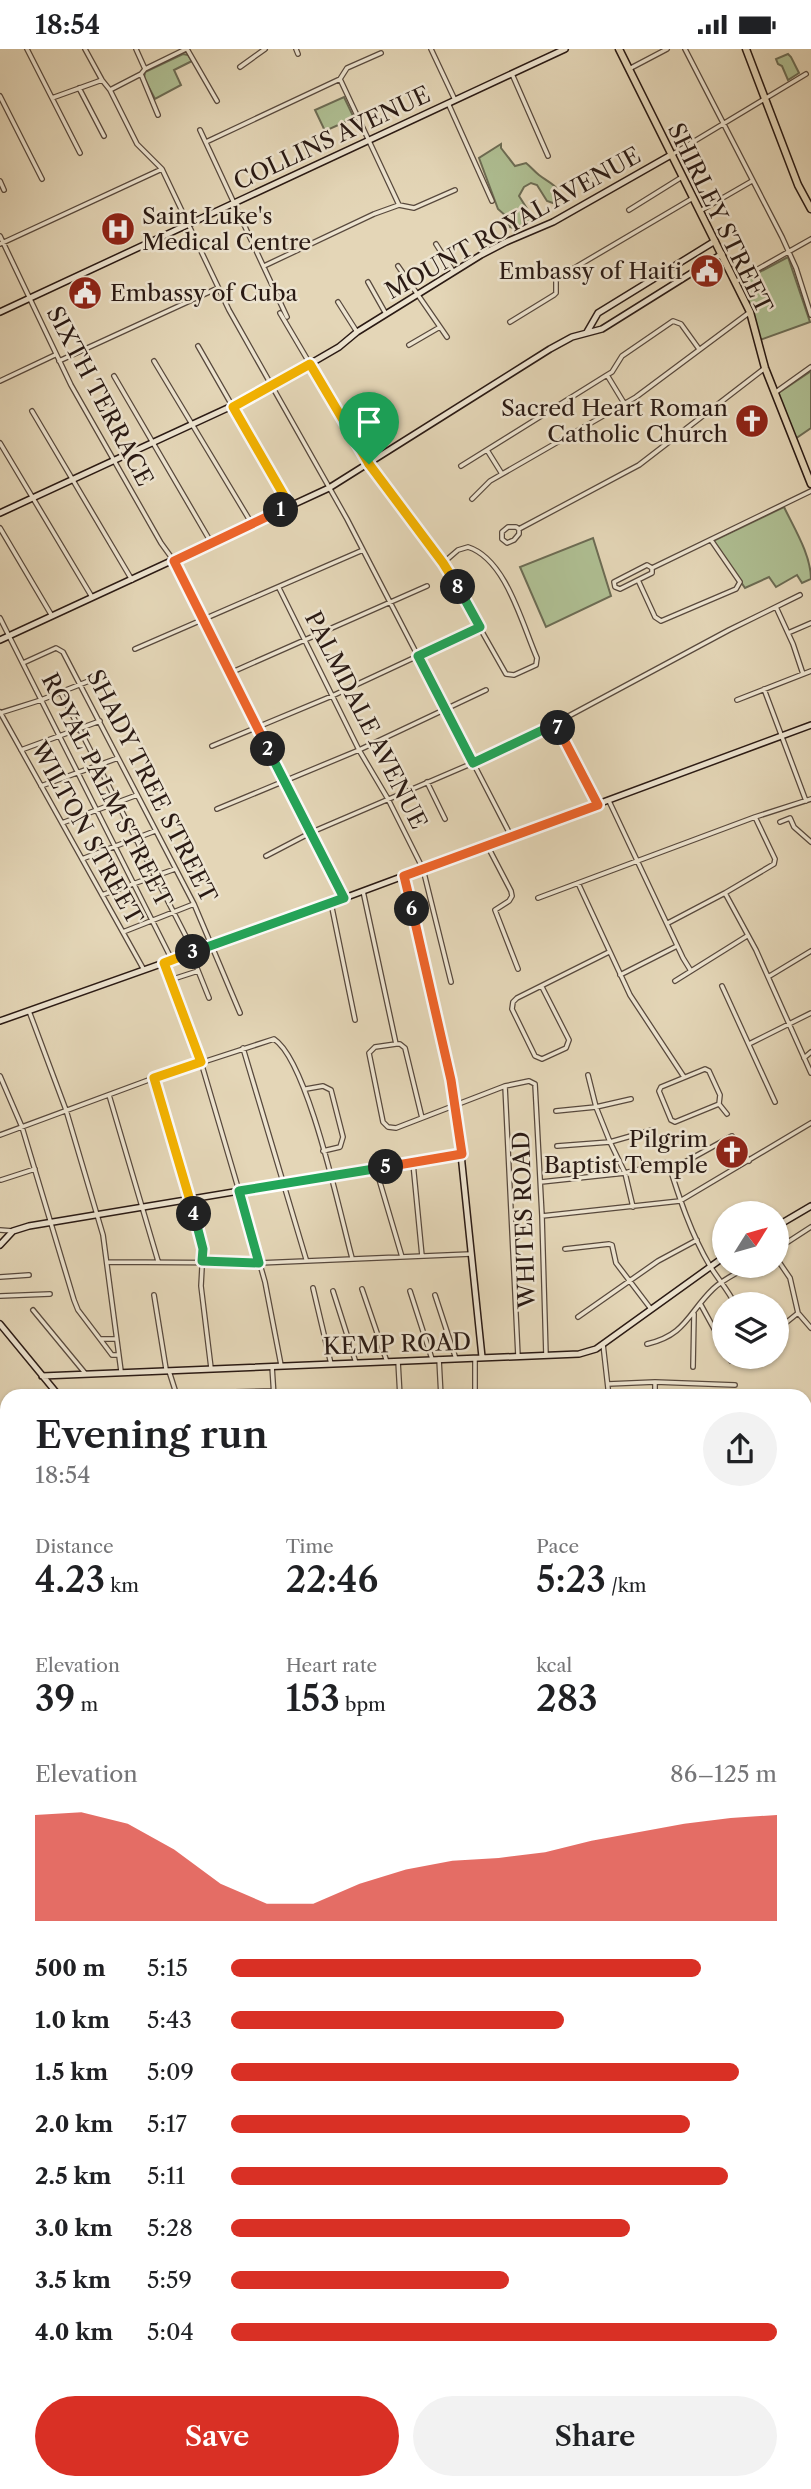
<!DOCTYPE html>
<html lang="en">
<head>
<meta charset="utf-8">
<style>
	:root { --surface:#fff; --page:#f2f2f2; --text:#202124; --muted:#757577; --accent:#d93025 }
	body { margin:0; font-family:"Libre Caslon Text",serif; background:var(--page); color:var(--text); height:100vh; display:flex; flex-direction:column; font-size:26px; white-space:nowrap }
	* { box-sizing:border-box; margin:0 }
	p { font-size:23px; color:var(--muted) }
	.icon { flex:none; width:38px; height:38px; fill:none; stroke:currentColor; stroke-width:2; stroke-linecap:round; stroke-linejoin:round }
	.map { position:relative; flex:1; overflow:hidden }
	.panel { position:absolute; left:0px; top:1340px; width:812px; height:1101px; display:flex; flex-direction:column; background:var(--surface); border-radius:21px 21px 0 0; box-shadow:0 2px 5px #0004 }
	.panel>* { flex:none }
	.needle { width:46px; rotate:53deg }
	.buttons { position:absolute; left:712px; top:1152px; display:grid; gap:14px }
	.buttons a { display:grid; place-items:center; width:77px; height:77px; border-radius:50%; background:var(--surface); box-shadow:0 2px 5px #0004; font-size:35px }
	.pin { position:absolute; display:grid; place-items:center; width:60px; height:60px; color:#fff; margin:-72px -30px; border-radius:50% 50% 50% 0; rotate:-45deg; box-shadow:0 0 7px #0007 }
	.pin .icon { rotate:45deg }
	.km { position:absolute; width:35px; height:35px; margin:-18px; border-radius:50%; background:#222; color:#fff; font-size:19px; line-height:35px; text-align:center }
	.round { display:grid; place-items:center; flex:none; width:74px; height:74px; border-radius:37px; background:var(--page) }
	.summary { display:flex; align-items:center; justify-content:space-between; height:119px; padding:0 35px }
	h1 { font-size:38px; font-weight:600; line-height:52px }
	.figures { display:grid; grid-template-columns:repeat(3,1fr); gap:10px; height:119px; padding:7px 35px }
	.figures div { display:grid; align-content:center }
	.figures b { font-size:35px; font-weight:600 }
	.figures small { font-size:19px; font-weight:400 }
	.figures p { font-size:19px }
	.chart { height:196px; padding:14px 35px }
	.chart p { display:flex; justify-content:space-between }
	.chart svg { width:100%; height:126px; margin-top:7px; fill:var(--accent); opacity:.7 }
	.cta { display:flex; gap:14px; margin-top:auto; padding:14px 35px }
	.cta a { flex:1; height:80px; border-radius:42px; background:var(--accent); color:#fff; font-size:28px; font-weight:600; line-height:80px; text-align:center }
	.cta a+a { background:var(--page); color:var(--text) }
	ul { padding:0 35px; list-style:none; font-size:23px }
	li { display:grid; grid-template-columns:112px 84px 1fr; align-items:center; height:52px }
	li i { height:18px; border-radius:9px; background:var(--accent) }
	.status { display:flex; justify-content:space-between; align-items:center; height:49px; padding:0 35px; background:var(--surface); direction:ltr }
	.status svg { height:19px; fill:currentColor }
	.map>svg:first-child { display:block }
</style>
</head>
<body>
<div class="status"><b>18:54</b><svg viewBox="0 0 49 12"><path d="M0 12V9h3v3zM5 12V6h3v6zM10 12V3h3v9zM15 12V0h3v12zM26 1h20v11H26zM47 4h2v5h-2z"/></svg></div>
<div class="map">
<svg width="811" height="2440" viewBox="0 0 811 2440">
	<rect width="100%" height="100%" fill="#e4d6b7"/>
	<filter id="stains"><feTurbulence type="fractalNoise" baseFrequency=".00286" numOctaves="4"/><feColorMatrix values="0 0 0 0 .2 0 0 0 0 .09 0 0 0 0 .02 0 0 0 .5 -.17"/></filter>
	<radialGradient id="worn" r=".72"><stop offset=".6" stop-color="#630" stop-opacity="0"/><stop offset="1" stop-color="#630" stop-opacity=".3"/></radialGradient>
	<path fill="#afbf93" stroke="#6c6c54" stroke-width="2" d="M183,5l5,1 4,6 -18,9 7,15 -26,14 -11,-21 1,-6z
		M788,5l3,3 8,16 -11,7 -6,-14 -4,-2 -2,-5z
		M344,48l10,21 -29,13 -10,-21z
		M501,95v4l14,18 11,-3c5,4 8,8 13,12 10,8 29,14 14,28l-6,-2 -10,-16 -6,-2 -7,4 -5,9 14,22 -1,3 -16,8 -6,-2 -4,-11 -8,-7 -19,-51z
		M788,208l22,65 -50,18 -6,-25 -15,-32z
		M811,322v57l-16,11 -18,-45z
		M784,458c10,21 27,48 27,72l-9,4 -5,-8 -21,12 -7,-10 -24,11 -32,-47z
		M593,489l18,58 -65,31 -26,-60z
		M811,1427v61h-6v-60z
		M7,1449v146l-7,2v-147z
		M805,1599h6v155h-6z
		M0,2000h7v115l-7,9z"/>
	<g fill="none" stroke-linecap="round" stroke-linejoin="round">
		<g stroke="#58493d" stroke-width="6">
			<path id="street" d="M27,0l53,104
				M85,0l17,31 8,10 27,54 25,25 67,141 118,209 164,317
				M136,0l9,20
				M187,0l30,52
				M296,0l2,5
				M431,0l24,51
				M685,0l97,188 14,31 15,47
				M240,18l25,-18
				M629,20l38,-20
				M141,25l17,41
				M512,25l36,82
				M340,30l59,126
				M79,39l25,48
				M110,41l31,-16 4,-5 41,-20
				M0,47l42,83
				M52,49l50,-18
				M448,54l44,98
				M200,81l87,187
				M206,93l134,-63 7,-11 34,-15
				M673,105l133,-80
				M0,132l4,9
				M629,161l53,-33
				M700,162l52,-30
				M0,187l71,149 90,158 13,18 170,337
				M0,195l162,-75
				M436,195l17,27
				M264,217l110,-52 25,-9 15,3 41,-18
				M398,217l49,71
				M368,233l18,32
				M735,233l76,-43
				M338,253l19,30
				M280,264l89,151 74,99 15,-13 10,-3c38,12 54,77 69,111l-1,7 -22,10 -8,-1 -63,-111
				M510,273l44,-27 2,-2v-13l8,-6 129,-76
				M409,296l31,-18
				M198,297l91,159
				M59,312l159,-73
				M154,312l98,163
				M114,327l98,168
				M0,332l55,-26
				M776,343l35,-25
				M624,354l-17,-28 5,-3 10,-16 51,-35 8,3 18,25
				M32,362l100,169
				M0,394l92,154
				M487,401l15,24
				M461,417l146,-91
				M472,450l18,-18 146,-84 114,-85
				M0,479l52,88
				M519,480v5l-5,6 -7,3 -5,-4v-7l6,-5h8l3,2 120,-64 126,-97
				M652,519l-5,-3 -33,17 1,5 5,2 32,-16v-5l159,-77
				M638,531l17,37 6,4 75,-32 4,-7 -29,-42
				M279,539l80,162 29,49 35,70 28,113
				M776,558l17,37 10,30
				M0,569l172,342
				M788,584l23,-10
				M135,600l228,-99
				M23,614l33,-15 7,4 131,252 46,109
				M230,624l197,-87
				M764,640l42,112
				M60,642l134,261
				M737,651l74,-29
				M0,663l144,258
				M0,664l41,-13 63,-25
				M565,669l164,-88 71,-35
				M212,697l120,-50 148,-69
				M21,701l79,-29
				M427,733l18,37
				M41,737l77,-28
				M609,752l74,157 8,13
				M217,760l142,-59 127,-60
				M780,773l10,-4 4,9 17,15
				M62,774l75,-28
				M487,796l24,46 1,5 -3,5 -14,9 23,59
				M266,807l46,-24 161,-69 80,-37 6,2 4,6 34,69
				M82,810l73,-28
				M578,834l52,112 54,82
				M363,842l33,153h4l5,4 17,70
				M725,844l31,57 55,123
				M102,846l73,-26
				M538,849l217,-81 56,-18
				M331,854l24,117
				M668,874l57,-30 49,-29 1,-5 -20,-42
				M123,883l71,-28
				M191,904l18,45
				M164,914l37,99 38,129 26,91 16,83
				M620,926l57,-29
				M768,928l43,-26
				M170,931l28,-9
				M675,932l72,-45
				M722,937l53,116
				M542,938l27,53 -3,8 -24,11 -7,-3 -23,-47 1,-7 4,-4 92,-46
				M29,962l37,99 37,125 18,136
				M396,995l-21,3 -6,6 14,69 5,5 8,1 109,-42 24,-5 6,3 7,132 4,139
				M749,995l62,-31
				M243,999l63,211
				M804,1009l7,-6
				M705,1020l4,2 11,24 -1,9 -44,18 -4,-2 -12,-29 2,-4z
				M588,1026l8,32 14,35 15,31 8,34
				M0,1027l22,51 52,173 4,10 22,29h16
				M154,1029l49,171 -2,37 10,82
				M505,1037l13,270
				M306,1040l17,-3 8,4 12,47 -3,10 -17,4
				M109,1046l49,166
				M719,1055l8,10
				M556,1062l40,-4 35,-8
				M0,1086l154,-57 120,-39c34,22 66,175 78,219
				M557,1097l53,-4 42,-12
				M685,1113l47,-26 17,25
				M413,1114l9,93
				M376,1120l26,88
				M1,1131l34,-11
				M541,1133l84,-9 43,-11c11,35 23,72 42,104 8,13 18,24 25,38
				M542,1167l138,-15 131,-78
				M0,1181l13,1
				M565,1200l44,-5 3,1 4,18 35,46
				M777,1200l34,-22
				M777,1210l13,19 8,35 13,15
				M108,1213l151,1 212,-9
				M0,1228l29,-2
				M313,1239l18,76
				M362,1240l25,73
				M333,1242l23,72
				M410,1242l22,68
				M154,1246l12,74
				M435,1246l21,64
				M0,1247l50,-2
				M701,1256l23,42
				M33,1261l52,63
				M578,1268l80,-56 39,-21
				M777,1281l21,-17
				M100,1290l12,16h6
				M603,1295l6,53
				M647,1295c39,-9 41,-31 66,-55 10,-10 25,-16 37,-24
				M729,1307l2,5
				M439,1310l2,38
				M398,1312l2,36
				M272,1317l2,31
				M693,1318l1,-53
				M169,1322l7,22
				M655,1333v15
				M608,1335l47,-2 80,3
				M150,1345l124,-3
				M475,1348v-39
				M0,1751l7,9
				M805,1801h6
				M805,1820l3,63
				M0,1824l7,-1
				M805,1921h6
				M0,1997l7,-2
				M805,2127h6
				M805,2200l6,-1
				M809,2256h2
				M0,2374h7
				M805,2398h6
				M35,2434l4,6
				M623,2434v6
				M350,2440l2,-6
				M488,2440l1,-6
				M527,2440l2,-6
				M724,2440l3,-6"/>
		</g>
		<g stroke="#2a1a14" stroke-width="8">
			<path id="secondary" d="M0,263l565,-263
				M587,283l11,-19 117,-72
				M0,464l258,-119 81,-47 18,-15 124,-77 25,-13 47,-20 118,-67
				M0,591l329,-152 221,-139 22,-12 30,-8 120,-75
				M404,827l52,230 26,251
				M0,972l285,-101 526,-195
				M777,1177l34,-20
				M0,1196l13,-14 16,-5 433,-72
				M0,1275l60,73
				M42,1327l537,-22 17,-5 128,-92
				M805,1592l6,-1
				M805,1597l6,1
				M0,1673l7,-2
				M0,2228h7
				M116,2440l18,-3"/>
		</g>
		<g stroke="#2a1a14" stroke-width="9">
			<path id="highway" d="M619,0l131,263 15,56 46,116
				M746,0l52,136 13,24"/>
		</g>
		<use href="#street" stroke="#ede4d0" stroke-width="3.5"/>
		<use href="#secondary" stroke="#ede4d0" stroke-width="5"/>
		<use href="#highway" stroke="#e4d6b7" stroke-width="6"/>
	</g>
	<g fill="none" stroke-linecap="round" stroke-linejoin="round">
		<g stroke="#fff" stroke-width="14">
			<path id="split-1" d="M281,461l9,-4 -57,-99 77,-43 59,100"/>
		</g>
		<g stroke="#fff" stroke-width="14">
			<path id="split-2" d="M268,700l-94,-188 107,-51"/>
		</g>
		<g stroke="#fff" stroke-width="14">
			<path id="split-3" d="M193,903l151,-54 -76,-149"/>
		</g>
		<g stroke="#fff" stroke-width="14">
			<path id="split-4" d="M193,903l-29,11 37,99 -47,16 40,136"/>
		</g>
		<g stroke="#fff" stroke-width="14">
			<path id="split-5" d="M194,1165l9,35 -1,12 57,2 -20,-72 147,-24"/>
		</g>
		<g stroke="#fff" stroke-width="14">
			<path id="split-6" d="M386,1118l76,-13 -11,-74 -39,-171"/>
		</g>
		<g stroke="#fff" stroke-width="14">
			<path id="split-7" d="M412,860l-8,-33 194,-71 -40,-77"/>
		</g>
		<g stroke="#fff" stroke-width="14">
			<path id="split-8" d="M458,538l22,40 -62,29 55,107 76,-36 9,1"/>
		</g>
		<g stroke="#fff" stroke-width="14">
			<path id="split-9" d="M369,415l74,99 15,24"/>
		</g>
		<use href="#split-1" stroke="#f5b400" stroke-width="9"/>
		<use href="#split-2" stroke="#f0652b" stroke-width="9"/>
		<use href="#split-3" stroke="#22a559" stroke-width="9"/>
		<use href="#split-4" stroke="#f5b400" stroke-width="9"/>
		<use href="#split-5" stroke="#22a559" stroke-width="9"/>
		<use href="#split-6" stroke="#f0652b" stroke-width="9"/>
		<use href="#split-7" stroke="#f0652b" stroke-width="9"/>
		<use href="#split-8" stroke="#22a559" stroke-width="9"/>
		<use href="#split-9" stroke="#f5b400" stroke-width="9"/>
	</g>
	<defs>
		<g id="hospital-disc" transform="scale(1.75)"><circle r="9.5" fill="#8f2418" stroke="#ede4d0"/><path d="M-5-5h3v3.5h4V-5h3V5h-3V1.5h-4V5h-3Z" fill="#fff"/></g>
		<g id="civic-disc" transform="scale(1.75)"><circle r="9.5" fill="#8f2418" stroke="#ede4d0"/><path d="M-.6-6.5H3V-4.5H.6V-3L4-1V1h2V6H-6V1h2V-1L-.6-3ZM-1.2 2.5V6h2.4V2.5Z" fill="#fff"/></g>
		<g id="church-disc" transform="scale(1.75)"><circle r="9.5" fill="#8f2418" stroke="#ede4d0"/><path d="M-1.2-6h2.4v3.5h3.3v2.4h-3.3V6h-2.4V-.1h-3.3v-2.4h3.3Z" fill="#fff"/></g>
	</defs>
	<g fill-rule="evenodd">
		<use href="#hospital-disc" x="118" y="180"/>
		<use href="#civic-disc" x="707" y="222"/>
		<use href="#civic-disc" x="85" y="244"/>
		<use href="#church-disc" x="752" y="372"/>
		<use href="#church-disc" x="732" y="1103"/>
	</g>
	<g text-anchor="middle" stroke-width="5" stroke-linejoin="round" paint-order="stroke">
		<g font-size="23" fill="#2a1a14" stroke="#ede4d0">
			<text transform="translate(332 89) rotate(-25)" y="8">COLLINS AVENUE</text>
			<text transform="translate(720 169) rotate(64)" y="8">SHIRLEY STREET</text>
			<text transform="translate(513 174) rotate(-29)" y="8">MOUNT ROYAL AVENUE</text>
			<text transform="translate(100 347) rotate(62)" y="8">SIXTH TERRACE</text>
			<text transform="translate(366 671) rotate(63)" y="8">PALMDALE AVENUE</text>
			<text transform="translate(152 737) rotate(63)" y="8">SHADY TREE STREET</text>
			<text transform="translate(107 741) rotate(63)" y="8">ROYAL PALM STREET</text>
			<text transform="translate(87 784) rotate(61)" y="8">WILTON STREET</text>
			<text transform="translate(524 1171) rotate(-92)" y="8">WHITES ROAD</text>
			<text transform="translate(397 1295) rotate(-2)" y="8">KEMP ROAD</text>
		</g>
		<g font-size="23" fill="#2a1a14" stroke="#ede4d0" text-anchor="end">
			<text x="142" y="175" text-anchor="start">Saint Luke's<tspan x="142" dy="26">Medical Centre</tspan></text>
			<text x="682" y="230">Embassy of Haiti</text>
			<text x="110" y="252" text-anchor="start">Embassy of Cuba</text>
			<text x="728" y="367">Sacred Heart Roman<tspan x="728" dy="26">Catholic Church</tspan></text>
			<text x="708" y="1098">Pilgrim<tspan x="708" dy="26">Baptist Temple</tspan></text>
		</g>
	</g>
	<rect width="100%" height="100%" filter="url(#stains)"/>
	<rect width="100%" height="100%" fill="url(#worn)"/>
</svg>
<div class="buttons">
<a><svg class="needle" viewBox="-14 -14 28 28"><path d="M0-13l5 13h-10z" fill="#e53935"/><path d="M0 13l5-13h-10z" fill="#757577"/></svg></a>
<a><svg class="icon" aria-label="layers" viewBox="0 0 24 24"><path d="M12 4l9 5-9 5-9-5zM3 14l9 5 9-5"/></svg></a>
</div>
<div class="pin" style="left:369px;top:415px;background:#1e9e55"><svg class="icon" aria-label="arrive" viewBox="0 0 24 24"><path d="M6 21V4h12l-3 4 3 4H6"/></svg></div>
<b class="km" style="left:281px;top:461px">1</b>
<b class="km" style="left:268px;top:700px">2</b>
<b class="km" style="left:193px;top:903px">3</b>
<b class="km" style="left:194px;top:1165px">4</b>
<b class="km" style="left:386px;top:1118px">5</b>
<b class="km" style="left:412px;top:860px">6</b>
<b class="km" style="left:558px;top:679px">7</b>
<b class="km" style="left:458px;top:538px">8</b>
<section class="panel">
<div class="summary"><div><h1>Evening run</h1><p>18:54</p></div><a class="round"><svg class="icon" aria-label="share" viewBox="0 0 24 24"><path d="M12 15V3M7 8l5-5 5 5M5 13v7h14v-7"/></svg></a></div>
<div class="figures">
<div><p>Distance</p><b>4.23<small> km</small></b></div>
<div><p>Time</p><b>22:46</b></div>
<div><p>Pace</p><b>5:23<small> /km</small></b></div>
</div>
<div class="figures">
<div><p>Elevation</p><b>39<small> m</small></b></div>
<div><p>Heart rate</p><b>153<small> bpm</small></b></div>
<div><p>kcal</p><b>283</b></div>
</div>
<div class="chart"><p><span>Elevation</span>86–125 m</p>
<svg viewBox="0 0 160 44" preserveAspectRatio="none"><path d="M0 44V7L10 6L20 10L30 19L40 31L50 38L60 38L70 31L80 26L90 23L100 22L110 20L120 16L130 13L140 10L150 8L160 7V44z"/></svg>
</div>
<ul>
<li><b>500 m</b>5:15<i style="width:86%"></i></li>
<li><b>1.0 km</b>5:43<i style="width:61%"></i></li>
<li><b>1.5 km</b>5:09<i style="width:93%"></i></li>
<li><b>2.0 km</b>5:17<i style="width:84%"></i></li>
<li><b>2.5 km</b>5:11<i style="width:91%"></i></li>
<li><b>3.0 km</b>5:28<i style="width:73%"></i></li>
<li><b>3.5 km</b>5:59<i style="width:51%"></i></li>
<li><b>4.0 km</b>5:04<i style="width:100%"></i></li>
</ul>
<div class="cta"><a>Save</a><a>Share</a></div>
</section>
</div>
</body>
</html>
